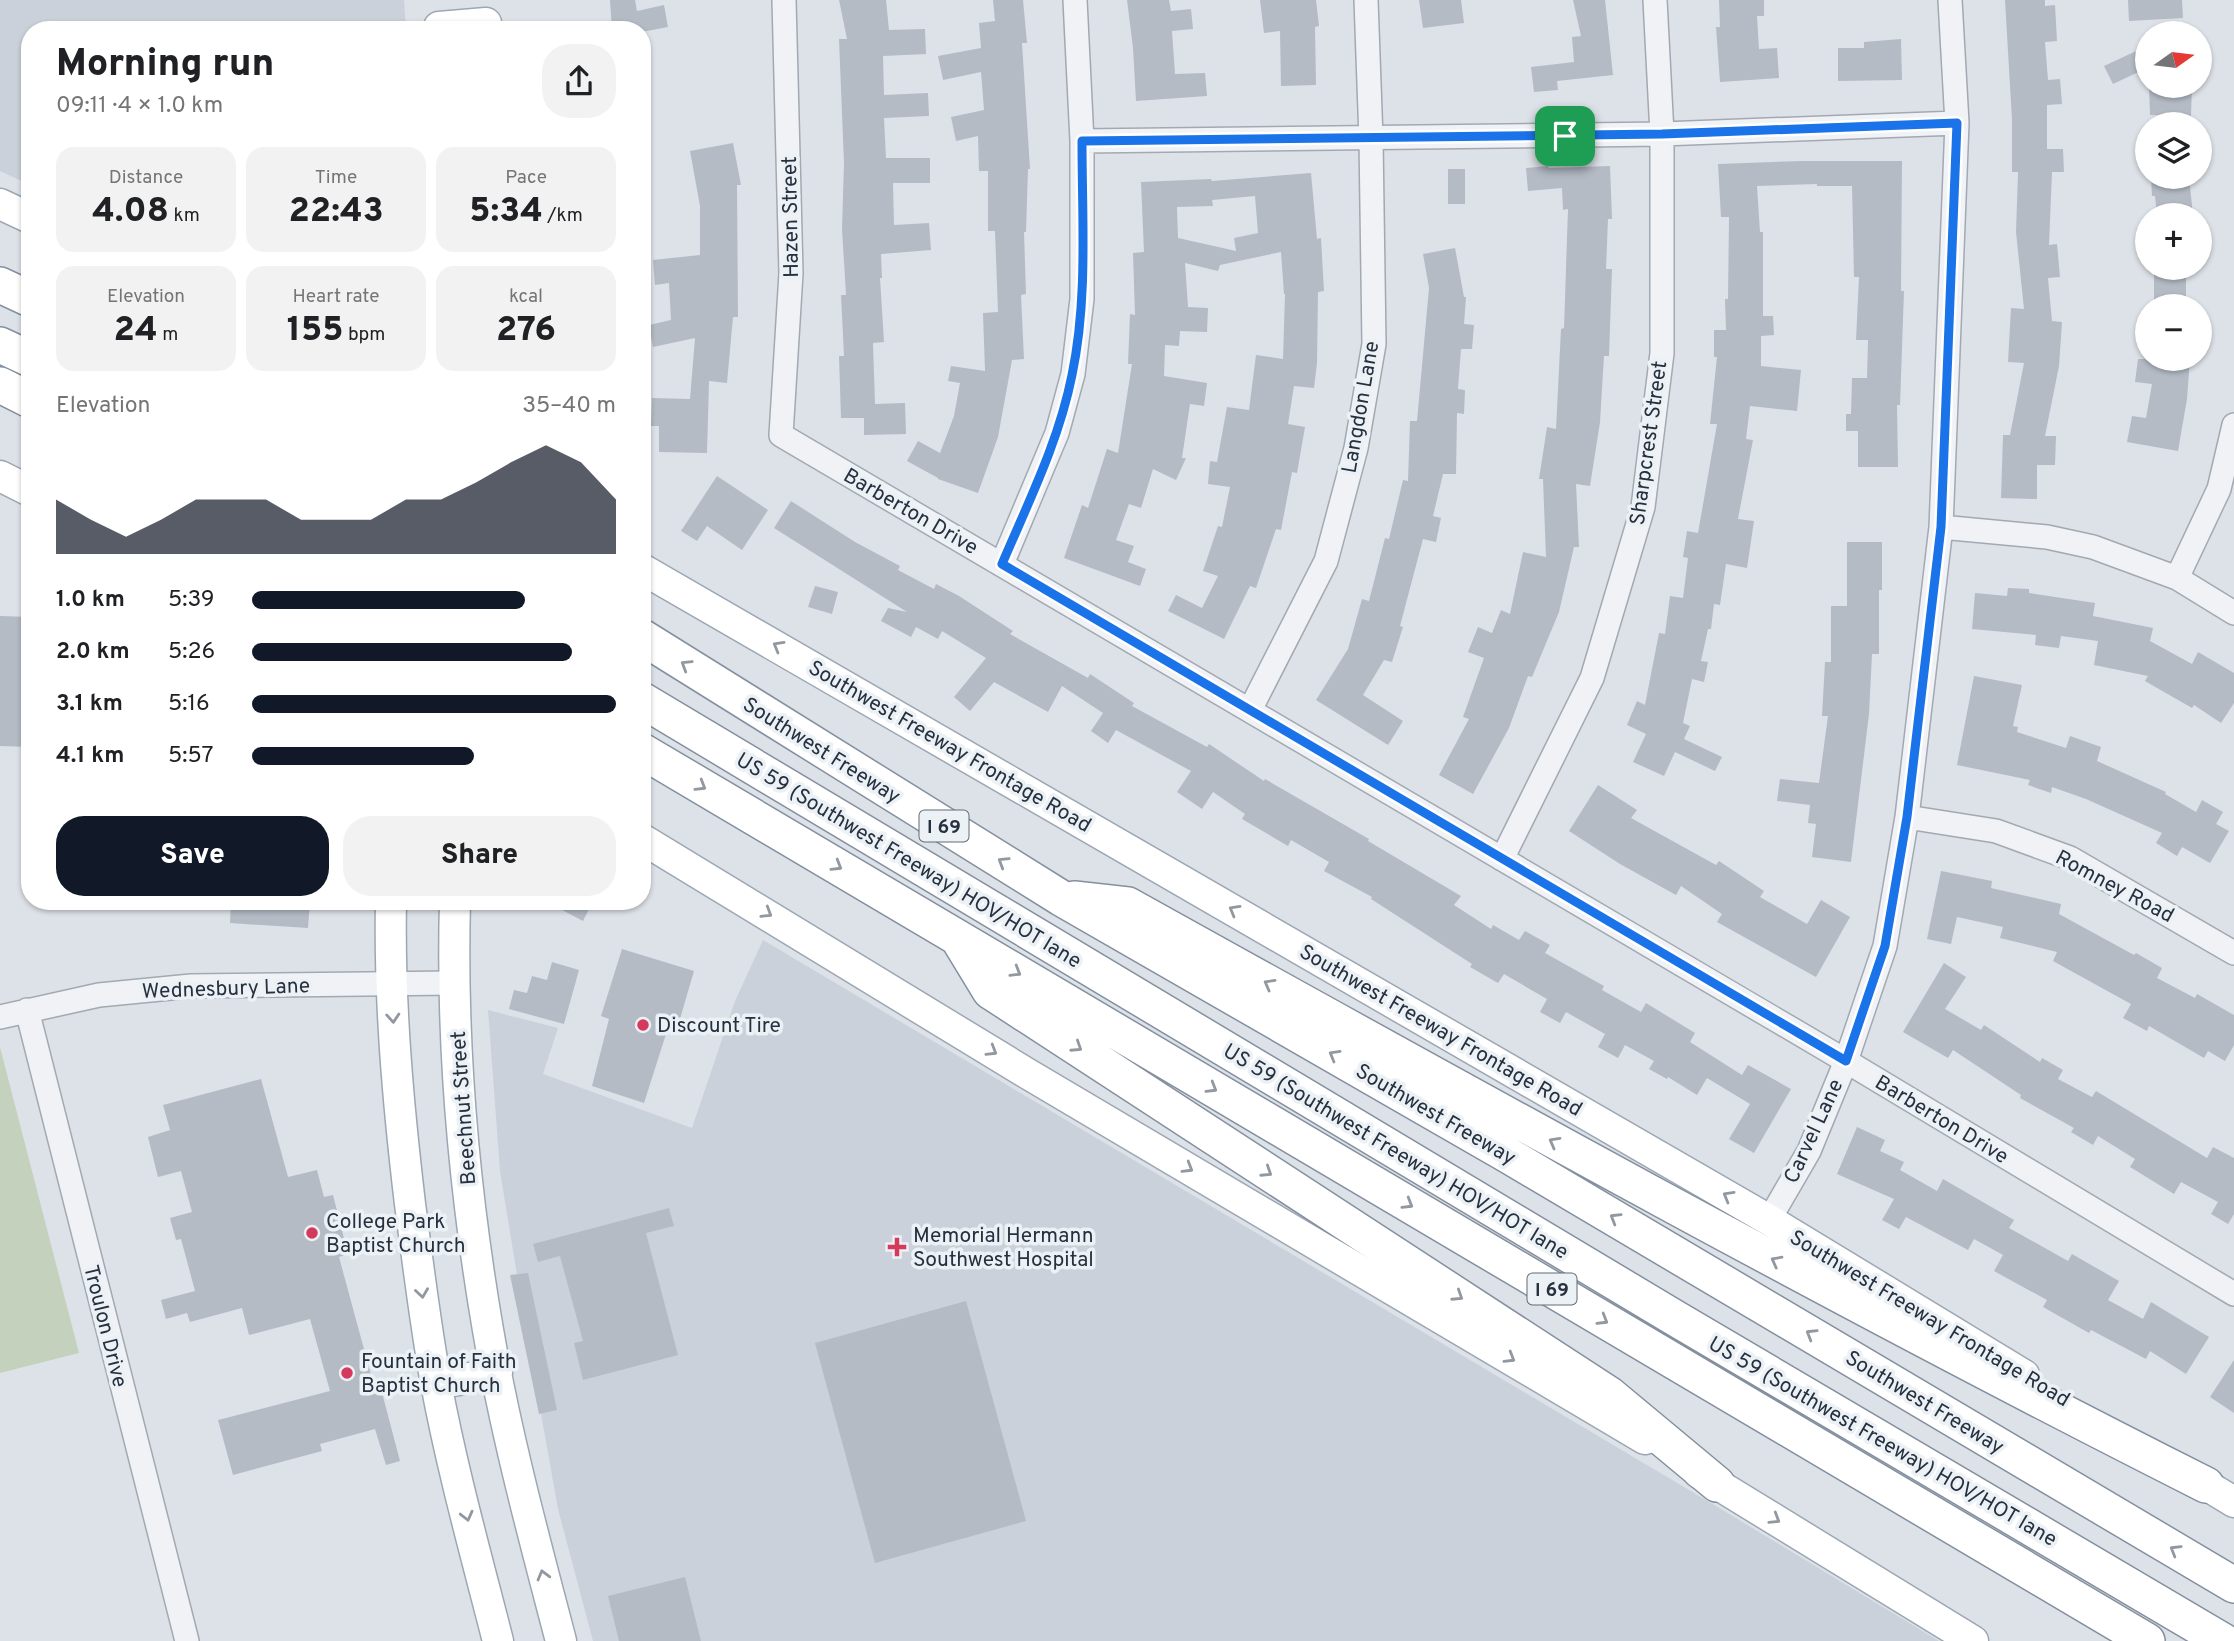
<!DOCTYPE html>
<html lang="en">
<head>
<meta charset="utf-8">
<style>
	:root { --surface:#fff; --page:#f2f2f2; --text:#202124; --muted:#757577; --accent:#111827 }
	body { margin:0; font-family:Overpass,sans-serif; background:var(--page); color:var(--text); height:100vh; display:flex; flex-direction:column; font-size:26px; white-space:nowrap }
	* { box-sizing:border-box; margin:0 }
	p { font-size:23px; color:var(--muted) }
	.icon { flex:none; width:38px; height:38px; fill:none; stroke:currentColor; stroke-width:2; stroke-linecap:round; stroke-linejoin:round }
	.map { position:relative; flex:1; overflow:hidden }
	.panel { position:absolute; left:21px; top:21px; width:630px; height:889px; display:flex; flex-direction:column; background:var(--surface); border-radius:28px; box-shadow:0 2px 5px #0004 }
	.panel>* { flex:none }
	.needle { width:46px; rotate:76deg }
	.tools { position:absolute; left:2135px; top:21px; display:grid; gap:14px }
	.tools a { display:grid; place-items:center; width:77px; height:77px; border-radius:50%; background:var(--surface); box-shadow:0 2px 5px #0004; font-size:35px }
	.pin { position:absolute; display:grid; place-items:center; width:60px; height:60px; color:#fff; margin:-30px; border-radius:14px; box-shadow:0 4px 10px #0006 }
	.round { display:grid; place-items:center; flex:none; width:74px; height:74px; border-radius:28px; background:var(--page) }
	.overview { display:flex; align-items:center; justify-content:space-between; height:119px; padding:0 35px }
	h1 { font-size:38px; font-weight:800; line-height:52px }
	.metrics { display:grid; grid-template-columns:repeat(3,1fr); gap:10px; height:119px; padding:7px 35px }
	.metrics div { display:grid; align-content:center; border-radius:18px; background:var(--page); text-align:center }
	.metrics b { font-size:35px; font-weight:800 }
	.metrics small { font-size:19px; font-weight:400 }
	.metrics p { font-size:19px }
	.chart { height:196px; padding:14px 35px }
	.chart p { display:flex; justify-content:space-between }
	.chart svg { width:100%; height:126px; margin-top:7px; fill:var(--accent); opacity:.7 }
	.primary-button { display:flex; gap:14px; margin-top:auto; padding:14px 35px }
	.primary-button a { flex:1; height:80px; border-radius:28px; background:var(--accent); color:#fff; font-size:28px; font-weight:800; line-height:80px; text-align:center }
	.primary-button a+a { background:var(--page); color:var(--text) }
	ul { padding:0 35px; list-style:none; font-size:23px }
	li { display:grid; grid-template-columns:112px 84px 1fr; align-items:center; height:52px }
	li i { height:18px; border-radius:9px; background:var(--accent) }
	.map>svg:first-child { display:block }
</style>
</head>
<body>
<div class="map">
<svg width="2234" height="1641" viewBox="0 0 2234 1641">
	<rect width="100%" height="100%" fill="#dde2e8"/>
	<path fill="#cbd1da" d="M0,0h404l2,30h-376v155l-30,-14z
		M763,940l963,572 213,129h-1346l-35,-132 -33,-185 -25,-153 -12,-161 70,18 -15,46 149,54 43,-127z"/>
	<path fill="#c4d2bd" d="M0,1047l79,306 -79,20z"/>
	<path fill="#b4bbc5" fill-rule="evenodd" d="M610,0h25l2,11 27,-6 4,22 -21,4 -35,-1z
		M839,0h47l3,30 36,-1 1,25 -43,2 1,39 44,-2 1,23 -45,2 2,40h44v25h-37l1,42 35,-2 2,27 -50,4 1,24h-2l4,64 -11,1 2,61 30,-1 1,31 -42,1v-17h-23l-2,-62h5l-3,-61h5l-4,-66 2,-66 -5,-124h8z
		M993,0h30l4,43h-5l8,126h-2l-2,63h-2l2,62 -5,1 3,64 -12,1 -14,77 -20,56 -40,-14v-1l-31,-17 11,-20 22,12 14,-37 6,-33 -12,-2 3,-15 34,5 -2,-58 15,-1 -3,-81h-7v-60h-9l-1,-35 -22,5 -5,-24 33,-7 -3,-38 -38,8 -5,-24 43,-8 -2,-25 16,-2z
		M1127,0h42l2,11 20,-2 2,20 -21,2 3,43 30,-1 2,23 -71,5 -3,-53z
		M1260,0h56l3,26 -4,1 1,58 -35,1 -1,-55 -16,2z
		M1419,0h42l3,23 -41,5z
		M1573,0h32l8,75 -56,6 1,9 -24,2 -3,-25 43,-5 -2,-25 9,-1z
		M1719,0h45v16h-7l2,33 18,-1 2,30 -59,4 -4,-55h4z
		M2005,0h40v6l10,-1 2,36 -12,1 3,38 12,-1 2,25 -15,1v44h16l1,23h-12l-3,73 8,-1 3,33 -12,1 4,43 10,1 -3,44 -14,70h11l-1,29h-18v34l-36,-1 2,-63h7l14,-72 -16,-1 3,-54 13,1 -8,-77 2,-60h-6v-52z
		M2128,0h54l1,18 -54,3z
		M1901,39l1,41 -64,1v-33h26v-6z
		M2147,46v22l-34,16 -9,-18z
		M2149,86h43l-1,30 -41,-1z
		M733,143l8,42h-4l1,132h-5l-6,66 -18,-2 -2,72 -48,-1v-26h-8l1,-28 38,1 5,-61 -42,9 -4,-22 22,-5 -2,-37 -14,2 -2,-25 47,-5v-49l-10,-55z
		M1802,161h100l-1,130h3l-4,114h-3l1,62h-40v-36h-12v-17h5l1,-36h15l1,-38h-12l3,-63h-5l-2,-91h-35v-2l-60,2 3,46h3v84h10l1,19 -13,1v30l40,4 -4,41 -47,-5 -4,33 7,1 -15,79 16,2 -7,47 -21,-4 -6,41 -6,-1 -3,25h-3l-7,32 7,1 -4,20 -12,-3 -9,44 7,3 -6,13 38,18 -7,14 -40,-19 -11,24 -31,-14 13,-28 -19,-9 10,-24 8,4 14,-72 6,1 5,-38 13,2 5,-40 -5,-1 4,-26 11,2 19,-109h-7l7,-67h-3v-27h12l-1,-31h3l1,-82h-8l-3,-53z
		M1548,166l1,2 61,-2 2,53h-4l-2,50h6l-3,87h-5l-4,66 -10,64 -14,-2 3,63h-5l-15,65 -27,65 -4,-1 -19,52 -36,66 -34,-19 30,-56 -6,-2 21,-59 -16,-6 10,-25 14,6 9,-23 9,4 13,-62 23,5 -3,-78h-4l8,-52 9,2 5,-100 3,-1 4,-119 -5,1 -1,-22 -34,3 -2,-23z
		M1448,169h17v35h-17z
		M1311,173l6,66 4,-1 3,53 -6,1 -1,71 -3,25 -20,-2 -6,38 17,3 -8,46 -5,-1 -11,58 -5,-1 -20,59 -6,-2 -26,53 -56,-28 8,-16 26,13 16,-32 -15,-5 15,-45 4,1 8,-40 -22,-3 2,-23 7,1 10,-55 22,3 7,-55 27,4 2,-65h-1l-3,-42 -61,13 -2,6 -33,-8 3,44 20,1 -1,24 -27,-1 -1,15 -14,-1 -1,31 43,7 -3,23 -14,-2 -8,54h4l-10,22 -23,-11 -12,39 -12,-4 -13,36 18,6 -6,16 18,7 -6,17 -76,-28 18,-53 6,3 19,-59 11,4 14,-89h-4l2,-50 5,1 -2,-62 11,-1 -3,-70 70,-3 1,2zM1255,196l3,37 -24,5 2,13 -58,-13 -1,-31 36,-1 -1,-6z
		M2151,177h38l4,38h-36l-2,-19h-3z
		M1455,248l9,49h2l-2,27 10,1 -2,24h-11l-3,40 7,1 -1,24 -7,-1 -1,61h-13l-10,42 8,2 -5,24 -13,-3 -23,87 3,1 -11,35 -8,-2 -21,35 40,26 -15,24 -72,-45 32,-51 14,-50 7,2 16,-63 4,1 14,-59 5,1 2,-60h7l12,-133 -6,-34z
		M2154,268h32v38h-32z
		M2138,359h52l-3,40 -9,52 -51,-9 5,-26 14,2 6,-34 -17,-2z
		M717,476l51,34 -26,40 -35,-24 -10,15 -16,-10z
		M791,501l64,41 45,24 -2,4 36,19 2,-5 23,12 54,35 -3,3 78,44 2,-4 44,29 -2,3 75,41 2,-3 55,37 1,-2 104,60 -1,2 93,55 -7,9 37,24 2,-4 26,15 6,-9 25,14 -5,8 59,33 -2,4 39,22 5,-9 49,30 -5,9 52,33 6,-10 43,24 -37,64 -25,-14 21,-35 -43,-26 -10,17 -29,-18 -1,2 -18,-10 5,-8 -29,-16 -7,13 -20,-11 7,-13 -39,-22 -6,11 -20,-11 7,-13 -43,-25 -6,9 -28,-16 2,-3 -101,-65 1,-2 -48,-26 5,-9 -38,-22 -3,6 -46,-27 3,-5 -32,-22 -11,17 -25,-17 14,-21 -75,-41 -8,13 -17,-12 12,-18 -41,-27 -14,26 -54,-30 -24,29 -16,-14 32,-39 -44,-27 -4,8 -22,-12 -5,10 -30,-16 7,-13 19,4 -133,-84z
		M1847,542h35v48h-3v64h-7l-3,60 -18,148 -39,-5 4,-33 -8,-1 2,-18 -33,-4 3,-22 39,4 9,-67h-6l3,-54h6v-56h16z
		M815,586l23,6 -6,22 -24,-7z
		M2008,588l21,1v4l66,10 -2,13 60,12 -3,13 42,23 6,-12 36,21v30l-13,20 -27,-18 -2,3 -47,-27 3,-5 -54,-11 4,-24 -37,-5 -2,12 -24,-3 1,-10 -64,-6 3,-36 32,3z
		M0,616l30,1v130l-30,-1z
		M1974,676l48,9 -9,41 5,1 -1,5 49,16 4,-12 31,11 -4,14 69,31 -1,2 31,18 6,-12 21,12 -7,12 13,7 -19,32 -28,-16 -5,9 -21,-13 6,-10 -76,-34 -34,-12 -1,6 -23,-8 2,-5 -73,-15z
		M1598,785l39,25 -6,8 85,47 3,-4 45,30 -4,6 47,27 14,-24 29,17 -34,60 -99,-55 5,-8 -41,-28 -5,9 -56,-31 -51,-33z
		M1941,871l51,10 -1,7 70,16 -2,10 75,41 2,-2 26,15 -5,10 38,20 2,-4 37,21v30l-9,16 -17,-10 -4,7 -55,-32 -2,5 -24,-13 8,-14 -78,-43 4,-9 -57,-14 3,-11 -46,-10 -6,27 -24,-5z
		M231,901h79l-2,27 -78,-5z
		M545,901h48l-10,20z
		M622,949l72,22 -19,65 -8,-5 -23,72 -52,-17 17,-67 -8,-3z
		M552,962l27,8 -15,54 -55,-15 5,-19 13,3 5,-17 15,4z
		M1944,963l22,14 -21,32 36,21 3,-5 56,37 2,-4 21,12 -5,9 34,18 4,-6 111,67 6,-11 21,11v56l-6,10 -17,-10 7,-12 -37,-20 -7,12 -44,-27 5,-8 -37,-23 -5,9 -22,-13 3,-4 -54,-30 1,-3 -68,-45 -5,8 -45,-26z
		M261,1079l27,98 29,-7 7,27 9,-2 15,59 -9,3 35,129 6,-1 20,76 -14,4 -11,-36 -55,15 2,7 -89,24 -15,-55 112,-29 -20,-72 -61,16 -7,-27 -52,14 -3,-9 -21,6 -5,-19 34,-9 -14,-52 -5,1 -6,-22 22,-6 -11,-41 -23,6 -10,-40 22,-7 -7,-25z
		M1857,1127l28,13 -5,11 24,11 -4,8 37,21 6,-12 71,41 -5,8 59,33 4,-7 47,27 -11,19 35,19 8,-17 58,35 -23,37 -36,-23 -4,8 -55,-29 -2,3 -46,-26 4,-7 -53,-29 9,-16 -29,-16 -6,11 -62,-33 -7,12 -17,-9 12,-21 -57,-25z
		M669,1208l5,18 -28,7 32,122 -95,25 -9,-37 9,-2 -23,-85 -22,6 -5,-18z
		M528,1273l29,137 -18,4 -29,-139z
		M966,1301l60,220 -151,42 -60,-220z
		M2234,1360v53l-24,-16z
		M685,1577l16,64h-82l-11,-45z"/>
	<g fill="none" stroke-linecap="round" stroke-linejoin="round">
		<g stroke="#a2a9b2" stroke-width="26">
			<path id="minor" d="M784,0l7,273 -10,162 1065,626 388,233
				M1082,141l580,-7 295,-11
				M1941,527l106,10 46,10 84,31 57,35
				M1002,564l55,-131 16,-59 9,-75v-158l-7,-141
				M2177,578l42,-89 15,-64
				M1250,710l76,-149 30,-113 18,-104 -3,-205 -5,-139
				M1907,817l89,14 74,27 164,95
				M1502,859l90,-181 51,-171 19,-154v-219l-7,-134
				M27,1010l160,631
				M0,1017l99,-22 92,-9 264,-3
				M1769,1220l40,-69 37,-90 39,-115 22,-129 34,-290 16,-404 -7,-123"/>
		</g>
		<g stroke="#9ca7b4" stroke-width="33">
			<path id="major" d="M439,27l47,-4
				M0,204l30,14
				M0,476l30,15
				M642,569l1127,651 255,155
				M642,839l386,235 617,365
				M391,901c-2,101 7,202 19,303 8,59 15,119 26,179 16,86 40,172 62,258
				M455,901c-4,143 9,289 33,429 18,105 46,208 73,311
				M436,1384l61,-11
				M1699,1473l274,168
				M2186,1473l48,29"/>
		</g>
		<g stroke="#84909f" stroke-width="38">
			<path id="highway" d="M0,285l30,14
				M0,345l30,14
				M0,385l30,15
				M642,637l419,261 445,256 728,431
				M642,700l1033,618 548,323
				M642,751l1505,890
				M1074,899l54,6c356,198 713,396 1078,580
				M959,940l31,51 620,404 107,89"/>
		</g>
		<use href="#minor" stroke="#f0f2f6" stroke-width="23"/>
		<use href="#major" stroke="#fff" stroke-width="30"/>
		<use href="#highway" stroke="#fff" stroke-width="35"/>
	</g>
	<defs><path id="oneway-chevron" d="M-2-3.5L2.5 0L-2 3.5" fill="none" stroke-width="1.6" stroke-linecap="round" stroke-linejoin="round" transform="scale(1.75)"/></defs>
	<g stroke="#92989f">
		<use href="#oneway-chevron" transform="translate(778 646) rotate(-150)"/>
		<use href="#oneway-chevron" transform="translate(686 665) rotate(-148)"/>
		<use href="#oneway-chevron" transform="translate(701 786) rotate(31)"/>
		<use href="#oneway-chevron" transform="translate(1003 862) rotate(-148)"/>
		<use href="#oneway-chevron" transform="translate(837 866) rotate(31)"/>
		<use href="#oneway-chevron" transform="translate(1234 910) rotate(-150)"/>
		<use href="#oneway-chevron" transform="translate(767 913) rotate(32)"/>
		<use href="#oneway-chevron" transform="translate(1016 972) rotate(31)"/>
		<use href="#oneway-chevron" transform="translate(1269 984) rotate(-151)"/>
		<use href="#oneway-chevron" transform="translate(393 1018) rotate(86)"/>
		<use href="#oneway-chevron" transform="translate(1077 1047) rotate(33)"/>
		<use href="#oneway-chevron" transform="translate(992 1051) rotate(31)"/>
		<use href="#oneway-chevron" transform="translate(1334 1055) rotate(-150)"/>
		<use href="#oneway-chevron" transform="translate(1212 1088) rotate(31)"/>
		<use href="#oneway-chevron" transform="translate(1554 1142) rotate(-151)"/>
		<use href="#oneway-chevron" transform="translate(1188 1168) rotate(31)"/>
		<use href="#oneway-chevron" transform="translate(1267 1172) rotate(33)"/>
		<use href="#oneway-chevron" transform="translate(1728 1196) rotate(-150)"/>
		<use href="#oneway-chevron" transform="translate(1408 1204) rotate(31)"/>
		<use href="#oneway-chevron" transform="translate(1615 1218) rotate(-149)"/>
		<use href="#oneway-chevron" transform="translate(1776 1261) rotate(-152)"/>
		<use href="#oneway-chevron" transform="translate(422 1293) rotate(82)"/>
		<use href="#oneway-chevron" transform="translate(1458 1296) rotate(33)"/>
		<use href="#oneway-chevron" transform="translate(1603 1320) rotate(31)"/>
		<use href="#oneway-chevron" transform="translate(1811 1334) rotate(-149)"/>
		<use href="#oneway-chevron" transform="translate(1510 1358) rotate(31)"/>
		<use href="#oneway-chevron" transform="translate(467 1516) rotate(76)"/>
		<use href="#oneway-chevron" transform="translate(1775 1519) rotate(32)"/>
		<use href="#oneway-chevron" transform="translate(2175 1550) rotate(-149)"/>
		<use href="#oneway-chevron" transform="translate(543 1575) rotate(-105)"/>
	</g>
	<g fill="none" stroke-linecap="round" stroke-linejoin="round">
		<g stroke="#fff" stroke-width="14">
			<path id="route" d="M1957,123l-16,404 -34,290 -22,129 -39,115 -844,-497c26,-61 57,-123 70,-189 16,-76 10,-156 10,-234l580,-7z"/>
		</g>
		<use href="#route" stroke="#1a73e8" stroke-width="9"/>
	</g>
	<g fill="#d43a5b" stroke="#ecf1f5" stroke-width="2.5">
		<circle cx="643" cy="1025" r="7"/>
		<circle cx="312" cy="1233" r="7"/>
		<path d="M893.5 1236.5h7v7h7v7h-7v7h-7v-7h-7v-7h7z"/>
		<circle cx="347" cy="1373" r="7"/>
	</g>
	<g text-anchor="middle" stroke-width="7" stroke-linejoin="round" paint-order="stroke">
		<g fill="#ecf1f5" stroke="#616a76" stroke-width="2">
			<rect x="919.5" y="810.5" width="49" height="31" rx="5"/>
			<rect x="1527.5" y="1273.5" width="49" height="31" rx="5"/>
		</g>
		<g font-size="19" font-weight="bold" fill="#26303f">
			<text x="944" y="833">I 69</text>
			<text x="1552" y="1296">I 69</text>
		</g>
		<g font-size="21" fill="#26303f" stroke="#ecf1f5">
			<text transform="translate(790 217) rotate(-91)" y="7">Hazen Street</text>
			<text transform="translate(1360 407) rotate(-80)" y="7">Langdon Lane</text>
			<text transform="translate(1648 443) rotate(-82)" y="7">Sharpcrest Street</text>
			<text transform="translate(911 511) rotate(30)" y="7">Barberton Drive</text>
			<text transform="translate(950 746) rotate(30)" y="7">Southwest Freeway Frontage Road</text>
			<text transform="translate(822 750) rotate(32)" y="7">Southwest Freeway</text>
			<text transform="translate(909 860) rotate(31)" y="7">US 59 (Southwest Freeway) HOV/HOT lane</text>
			<text transform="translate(2115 886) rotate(28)" y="7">Romney Road</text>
			<text transform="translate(226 988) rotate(-2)" y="7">Wednesbury Lane</text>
			<text transform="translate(1441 1030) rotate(30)" y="7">Southwest Freeway Frontage Road</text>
			<text transform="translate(463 1108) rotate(-94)" y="7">Beechnut Street</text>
			<text transform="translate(1436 1114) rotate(30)" y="7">Southwest Freeway</text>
			<text transform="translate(1942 1119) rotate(31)" y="7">Barberton Drive</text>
			<text transform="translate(1813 1131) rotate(-65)" y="7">Carvel Lane</text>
			<text transform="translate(1396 1151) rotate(31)" y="7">US 59 (Southwest Freeway) HOV/HOT lane</text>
			<text transform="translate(1930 1318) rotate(31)" y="7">Southwest Freeway Frontage Road</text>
			<text transform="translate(106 1326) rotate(76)" y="7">Troulon Drive</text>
			<text transform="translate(1925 1402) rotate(31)" y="7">Southwest Freeway</text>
			<text transform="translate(1883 1441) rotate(30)" y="7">US 59 (Southwest Freeway) HOV/HOT lane</text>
		</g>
		<g font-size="21" fill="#26303f" stroke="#ecf1f5" text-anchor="start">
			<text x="657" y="1032">Discount Tire</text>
			<text x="326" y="1228">College Park<tspan x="326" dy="24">Baptist Church</tspan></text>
			<text x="913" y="1242">Memorial Hermann<tspan x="913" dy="24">Southwest Hospital</tspan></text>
			<text x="361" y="1368">Fountain of Faith<tspan x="361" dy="24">Baptist Church</tspan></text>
		</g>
	</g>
</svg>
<div class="tools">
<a><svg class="needle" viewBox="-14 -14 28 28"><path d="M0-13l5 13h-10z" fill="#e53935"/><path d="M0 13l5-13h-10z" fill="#757577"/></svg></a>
<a><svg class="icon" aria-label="layers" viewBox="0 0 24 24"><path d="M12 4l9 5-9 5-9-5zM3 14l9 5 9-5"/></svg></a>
<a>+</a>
<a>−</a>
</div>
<div class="pin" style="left:1565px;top:136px;background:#1e9e55"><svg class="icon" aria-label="arrive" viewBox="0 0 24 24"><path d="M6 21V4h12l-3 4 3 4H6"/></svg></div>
<section class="panel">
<div class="overview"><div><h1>Morning run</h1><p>09:11 · 4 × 1.0 km</p></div><a class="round"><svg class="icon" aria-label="share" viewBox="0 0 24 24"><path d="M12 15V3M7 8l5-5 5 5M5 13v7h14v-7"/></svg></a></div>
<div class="metrics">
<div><p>Distance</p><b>4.08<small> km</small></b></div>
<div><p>Time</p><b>22:43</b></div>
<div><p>Pace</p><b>5:34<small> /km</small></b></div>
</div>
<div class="metrics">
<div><p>Elevation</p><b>24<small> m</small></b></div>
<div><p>Heart rate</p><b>155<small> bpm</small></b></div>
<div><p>kcal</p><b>276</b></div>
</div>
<div class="chart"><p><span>Elevation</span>35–40 m</p>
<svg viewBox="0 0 160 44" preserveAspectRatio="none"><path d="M0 44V25L10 32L20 38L30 32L40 25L50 25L60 25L70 32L80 32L90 32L100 25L110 25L120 19L130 12L140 6L150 12L160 25V44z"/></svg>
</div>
<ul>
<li><b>1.0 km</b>5:39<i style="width:75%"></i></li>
<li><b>2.0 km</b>5:26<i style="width:88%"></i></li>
<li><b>3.1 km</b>5:16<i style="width:100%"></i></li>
<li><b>4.1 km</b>5:57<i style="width:61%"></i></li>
</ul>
<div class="primary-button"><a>Save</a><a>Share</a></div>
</section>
</div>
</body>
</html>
